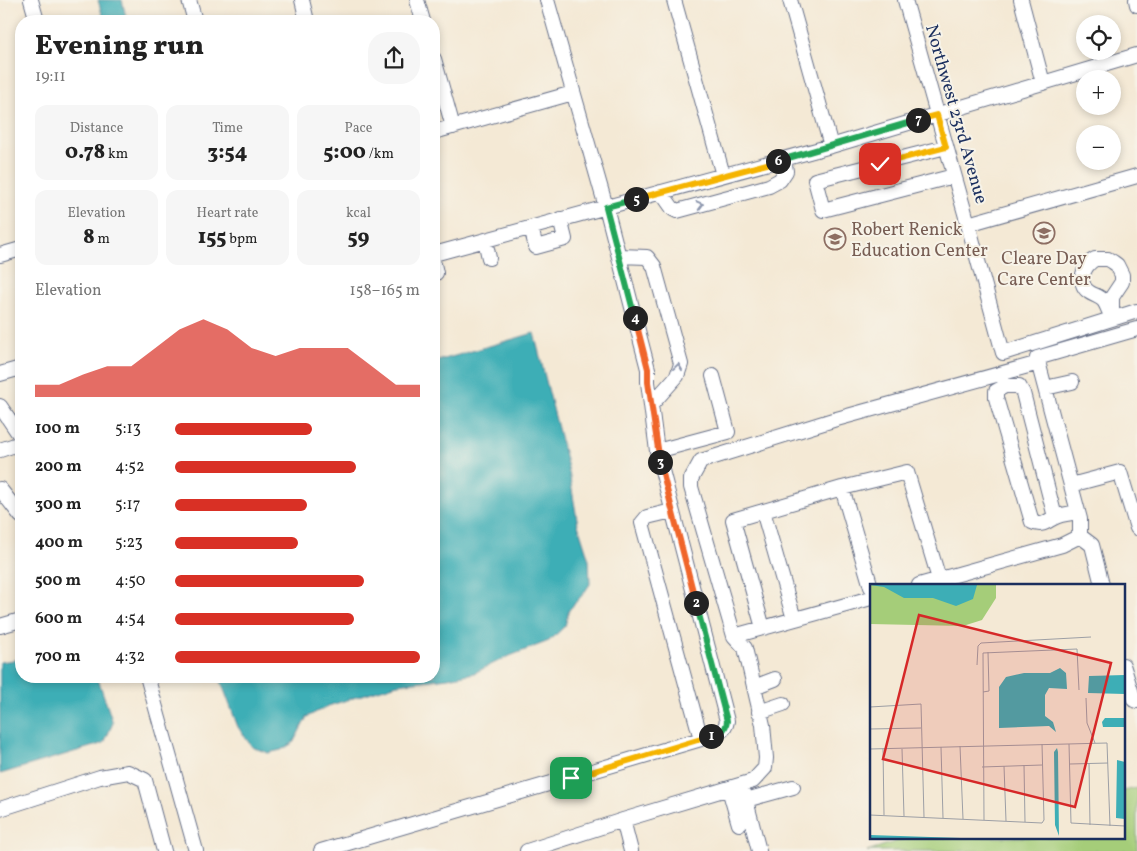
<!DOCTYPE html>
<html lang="en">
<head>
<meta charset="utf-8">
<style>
	:root { --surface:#fff; --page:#f6f6f6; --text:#222; --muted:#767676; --accent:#d93025 }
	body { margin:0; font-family:Vollkorn,serif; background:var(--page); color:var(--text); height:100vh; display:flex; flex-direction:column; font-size:19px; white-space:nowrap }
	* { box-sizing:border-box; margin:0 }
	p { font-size:16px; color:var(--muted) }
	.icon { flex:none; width:28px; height:28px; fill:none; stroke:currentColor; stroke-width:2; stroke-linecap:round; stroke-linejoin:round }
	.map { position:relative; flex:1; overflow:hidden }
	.side { position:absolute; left:15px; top:15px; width:425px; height:668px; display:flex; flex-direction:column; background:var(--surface); border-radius:20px; box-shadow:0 2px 8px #0003 }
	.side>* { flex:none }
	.tools { position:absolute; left:1076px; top:15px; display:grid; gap:10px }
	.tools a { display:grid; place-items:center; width:45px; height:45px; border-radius:50%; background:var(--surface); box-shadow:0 2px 8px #0003; font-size:25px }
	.pin { position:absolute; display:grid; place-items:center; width:42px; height:42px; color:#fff; margin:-21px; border-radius:10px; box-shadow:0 2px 8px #0006 }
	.km { position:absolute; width:25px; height:25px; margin:-12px; border-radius:50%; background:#222; color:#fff; font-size:14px; line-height:25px; text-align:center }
	.round { display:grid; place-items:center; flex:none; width:52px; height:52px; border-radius:20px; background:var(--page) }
	.summary { display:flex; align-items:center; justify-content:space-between; height:85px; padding:0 20px }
	h1 { font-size:28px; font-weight:800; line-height:38px }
	.stats { display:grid; grid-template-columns:repeat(3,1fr); gap:8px; height:85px; padding:5px 20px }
	.stats div { display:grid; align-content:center; border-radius:12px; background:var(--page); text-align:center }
	.stats b { font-size:21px; font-weight:800 }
	.stats small { font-size:14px; font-weight:400 }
	.stats p { font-size:14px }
	.chart { height:140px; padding:10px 20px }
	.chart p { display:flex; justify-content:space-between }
	.chart svg { width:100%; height:90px; margin-top:5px; fill:var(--accent); opacity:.7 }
	ul { padding:0 20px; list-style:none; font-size:16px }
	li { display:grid; grid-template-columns:80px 60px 1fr; align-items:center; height:38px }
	li i { height:12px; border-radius:6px; background:var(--accent) }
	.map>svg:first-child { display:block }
</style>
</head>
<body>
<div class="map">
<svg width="1137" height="851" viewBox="0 0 1137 851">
	<rect width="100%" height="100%" fill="#f7f3e8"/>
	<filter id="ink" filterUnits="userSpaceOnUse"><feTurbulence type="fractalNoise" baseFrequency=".02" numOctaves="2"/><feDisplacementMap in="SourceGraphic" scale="10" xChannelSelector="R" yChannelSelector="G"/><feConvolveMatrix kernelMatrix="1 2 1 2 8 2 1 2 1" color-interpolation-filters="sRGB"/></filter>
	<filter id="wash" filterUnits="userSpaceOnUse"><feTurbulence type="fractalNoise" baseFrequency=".0096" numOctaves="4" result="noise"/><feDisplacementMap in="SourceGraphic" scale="20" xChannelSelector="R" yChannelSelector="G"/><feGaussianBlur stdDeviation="1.12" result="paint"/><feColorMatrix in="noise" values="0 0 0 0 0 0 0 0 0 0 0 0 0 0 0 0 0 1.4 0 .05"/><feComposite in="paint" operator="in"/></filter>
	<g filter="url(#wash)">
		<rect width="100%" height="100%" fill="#f4e9d5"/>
		<path fill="#a5cd79" stroke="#607e6c" d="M1137,788v63h-270l43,-14h213v-46z"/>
		<path fill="#3daeb6" stroke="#2c6e8a" d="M98,0h24l5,21h-23z
			M534,333l35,139 9,53 11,35 1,24 -6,9 -15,17 -4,16 -16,15 -42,16 -33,16 -26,5 -51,6 -69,22 -21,11 -14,26 -12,7 -13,3 -16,-6 -14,-20 -19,-51h215v-314z
			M21,659v17h76l16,47 -9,20 -104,31v-112z"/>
	</g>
	<g filter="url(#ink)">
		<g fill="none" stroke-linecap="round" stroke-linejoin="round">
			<g stroke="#677088" stroke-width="16">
				<path id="minor" d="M31,0l6,21
					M189,0l6,21
					M302,0l5,21
					M417,0l6,21
					M674,0l49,175
					M790,0l41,146
					M905,0l63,224 35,129 134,-42
					M1021,0l22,83
					M1136,0l1,5
					M434,59l19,68
					M434,132l139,-39
					M946,147l-131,33 8,30 131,-34
					M661,192l12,17 4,2 92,-25 11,-6 6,-9 -2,-12
					M968,224l169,-48
					M531,228l5,19 29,-8 -5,-20
					M485,240l4,18
					M434,254l397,-108 306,-91
					M0,255l21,-6
					M619,256l28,1 7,9 27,98 -4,12 -26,29
					M1095,259h13l5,3 4,3 5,10v7l-10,15v21c-3,-5 -5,-14 -9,-18 -4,-4 -10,-5 -14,-8 -13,-9 -5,-27 6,-33z
					M434,264l2,9
					M0,374l21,-6
					M1045,388l27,-6
					M0,406l21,31
					M0,450l21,-7
					M657,451l71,-19 -15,-56
					M1071,485l49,-13 17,56
					M0,489l21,27
					M672,511l-25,6 -5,6 59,216
					M763,511l31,108
					M1055,517l-32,-124 -4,-7h-14l-9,5v7l36,124c12,6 16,-3 26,-6 7,-2 14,-3 20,-4
					M1080,536l12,9 10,40
					M919,585l143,-40 18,-9v-17l-43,-161 100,-29
					M871,587l-29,-99 65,-16 32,107
					M871,598l-137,38 -43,-149v-8l10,-18 132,-41 206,-57
					M0,626l21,-6
					M763,628l-30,-108 109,-32
					M1123,665l11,35 3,1
					M147,676l49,175
					M754,687l21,-8
					M759,712l24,-8
					M742,785l17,66
					M729,789l10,35
					M746,800l47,-13
					M0,809l100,-32 28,-5 17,8 19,71
					M623,820l8,31
					M321,851l380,-112c11,-4 24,-5 26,-18l-70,-270 -9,-69v-13l-42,-162 -59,-207
					M527,851l96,-31 130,-39 12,-13 1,-10 -3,-33 -18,-77 -11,-12"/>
			</g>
			<use href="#minor" stroke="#fff" stroke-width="14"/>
		</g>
		<defs><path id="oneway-chevron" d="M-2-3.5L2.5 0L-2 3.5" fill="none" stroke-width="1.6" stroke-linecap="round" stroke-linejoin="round" transform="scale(1.25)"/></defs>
		<g stroke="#8d97ae">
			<use href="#oneway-chevron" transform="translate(700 205) rotate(-15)"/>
			<use href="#oneway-chevron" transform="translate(678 367) rotate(-82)"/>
		</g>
	</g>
	<g fill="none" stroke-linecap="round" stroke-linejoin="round" filter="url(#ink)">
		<g stroke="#fff" stroke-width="10">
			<path id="split-1" d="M571,778l140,-42"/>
		</g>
		<g stroke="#fff" stroke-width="10">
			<path id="split-2" d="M696,603l31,118c-1,10 -7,12 -16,15"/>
		</g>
		<g stroke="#fff" stroke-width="10">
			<path id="split-3" d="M660,462l36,141"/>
		</g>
		<g stroke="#fff" stroke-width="10">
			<path id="split-4" d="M635,318l13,51v13l12,80"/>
		</g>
		<g stroke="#fff" stroke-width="10">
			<path id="split-5" d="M635,318l-29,-111 30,-8"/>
		</g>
		<g stroke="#fff" stroke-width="10">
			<path id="split-6" d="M636,199l142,-38"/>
		</g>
		<g stroke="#fff" stroke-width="10">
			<path id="split-7" d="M778,161l140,-41"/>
		</g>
		<g stroke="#fff" stroke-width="10">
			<path id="split-8" d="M880,164l66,-17 -9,-32 -19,5"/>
		</g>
		<use href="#split-1" stroke="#f5b400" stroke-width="6"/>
		<use href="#split-2" stroke="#22a559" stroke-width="6"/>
		<use href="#split-3" stroke="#f0652b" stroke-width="6"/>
		<use href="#split-4" stroke="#f0652b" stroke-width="6"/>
		<use href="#split-5" stroke="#22a559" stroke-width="6"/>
		<use href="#split-6" stroke="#f5b400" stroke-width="6"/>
		<use href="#split-7" stroke="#22a559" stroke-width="6"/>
		<use href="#split-8" stroke="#f5b400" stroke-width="6"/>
	</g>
	<defs>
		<g id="school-ring" transform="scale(1.125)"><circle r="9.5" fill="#f7f3e8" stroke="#8d6e63" stroke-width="1.5"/><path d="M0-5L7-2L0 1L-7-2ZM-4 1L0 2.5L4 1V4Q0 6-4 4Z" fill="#8d6e63"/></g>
	</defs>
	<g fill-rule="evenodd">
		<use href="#school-ring" x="1044" y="233"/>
		<use href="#school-ring" x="835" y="239"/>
	</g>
	<g text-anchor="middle" stroke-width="4" stroke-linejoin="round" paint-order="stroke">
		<g font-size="18" fill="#1b2f5e" stroke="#f7f3e8">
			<text transform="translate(957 114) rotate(74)" y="6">Northwest 23rd Avenue</text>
		</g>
		<g font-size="18" fill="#785e54" stroke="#f7f3e8" text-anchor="start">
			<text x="851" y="235">Robert Renick<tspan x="851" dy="21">Education Center</tspan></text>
			<text x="1044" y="264" text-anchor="middle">Cleare Day<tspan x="1044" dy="21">Care Center</tspan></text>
		</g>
	</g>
	<g transform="translate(870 584)">
		<rect width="255" height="255" fill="#f4e9d5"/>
		<path d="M0,1h126v13l-14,22 -19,6 -93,-2z" fill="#a5cd79"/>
		<path d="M0,1h107l-4,14 -17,7 -23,-8h-29l-20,-11zM190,84l6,5 1,16 -18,-1 -4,7v21l8,6 3,10 -7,-6 -50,2v-41l7,-10 18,-4h26zM255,91v19l-37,-1 1,-17zM235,134h20v9h-22l-1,-5zM187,164l1,4 1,84 -4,-11 -1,-73zM247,176l8,2v57l-9,-1zM0,251l91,3h-91z" fill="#3daeb6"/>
		<path fill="none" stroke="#9d9fa5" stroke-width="1" d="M107,81l1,-19 3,-3 110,-6M113,108l6,-1 -1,-39M216,114l1,25 8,20M0,123l51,-3 3,113M0,145l51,-1M199,160l2,79 54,3M90,162l3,73M71,163l2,71M0,165l237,-6 3,83M13,165l1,66M32,165l2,67M219,179l1,62M200,180l38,-1M154,181l1,57M134,182l2,55M112,183l60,-2M0,231l172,8 2,-3 -2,-76M114,236l-1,-167 94,-4 2,41"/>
		<path fill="#d62828" fill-opacity="0.15" stroke="#d62828" stroke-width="2.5" d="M49,31l192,48 -36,144 -192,-48z"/>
		<rect width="255" height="255" fill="none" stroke="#1b2f5e" stroke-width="2.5"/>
	</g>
</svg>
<div class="tools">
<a><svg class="icon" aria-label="locate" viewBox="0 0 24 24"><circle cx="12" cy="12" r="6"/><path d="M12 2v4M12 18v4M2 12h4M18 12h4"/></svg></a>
<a>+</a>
<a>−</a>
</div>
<div class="pin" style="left:571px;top:778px;background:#1e9e55"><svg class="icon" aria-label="arrive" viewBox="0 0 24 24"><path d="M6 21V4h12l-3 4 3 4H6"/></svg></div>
<div class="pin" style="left:880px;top:164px;background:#d93025"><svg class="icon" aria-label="check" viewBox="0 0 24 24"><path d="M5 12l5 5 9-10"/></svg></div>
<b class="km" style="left:711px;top:736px">1</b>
<b class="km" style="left:696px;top:603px">2</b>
<b class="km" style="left:660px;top:462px">3</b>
<b class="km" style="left:635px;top:318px">4</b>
<b class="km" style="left:636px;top:199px">5</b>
<b class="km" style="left:778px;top:161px">6</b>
<b class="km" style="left:918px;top:120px">7</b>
<section class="side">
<div class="summary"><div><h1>Evening run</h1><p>19:11</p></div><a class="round"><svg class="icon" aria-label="share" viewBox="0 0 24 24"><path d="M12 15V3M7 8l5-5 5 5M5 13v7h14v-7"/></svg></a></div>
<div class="stats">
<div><p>Distance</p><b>0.78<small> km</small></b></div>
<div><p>Time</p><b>3:54</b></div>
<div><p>Pace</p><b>5:00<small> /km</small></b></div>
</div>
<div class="stats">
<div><p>Elevation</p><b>8<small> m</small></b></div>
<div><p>Heart rate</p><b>155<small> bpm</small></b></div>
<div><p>kcal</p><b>59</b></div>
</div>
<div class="chart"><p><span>Elevation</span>158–165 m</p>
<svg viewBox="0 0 160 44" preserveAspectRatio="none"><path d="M0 44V38L10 38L20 33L30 29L40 29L50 20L60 11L70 6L80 11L90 20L100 24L110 20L120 20L130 20L140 29L150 38L160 38V44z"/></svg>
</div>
<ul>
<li><b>100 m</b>5:13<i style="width:56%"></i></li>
<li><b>200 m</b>4:52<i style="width:74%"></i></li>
<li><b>300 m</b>5:17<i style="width:54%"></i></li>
<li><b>400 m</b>5:23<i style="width:50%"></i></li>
<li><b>500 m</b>4:50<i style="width:77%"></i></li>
<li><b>600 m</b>4:54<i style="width:73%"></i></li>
<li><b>700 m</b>4:32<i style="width:100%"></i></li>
</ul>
</section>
</div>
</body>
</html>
